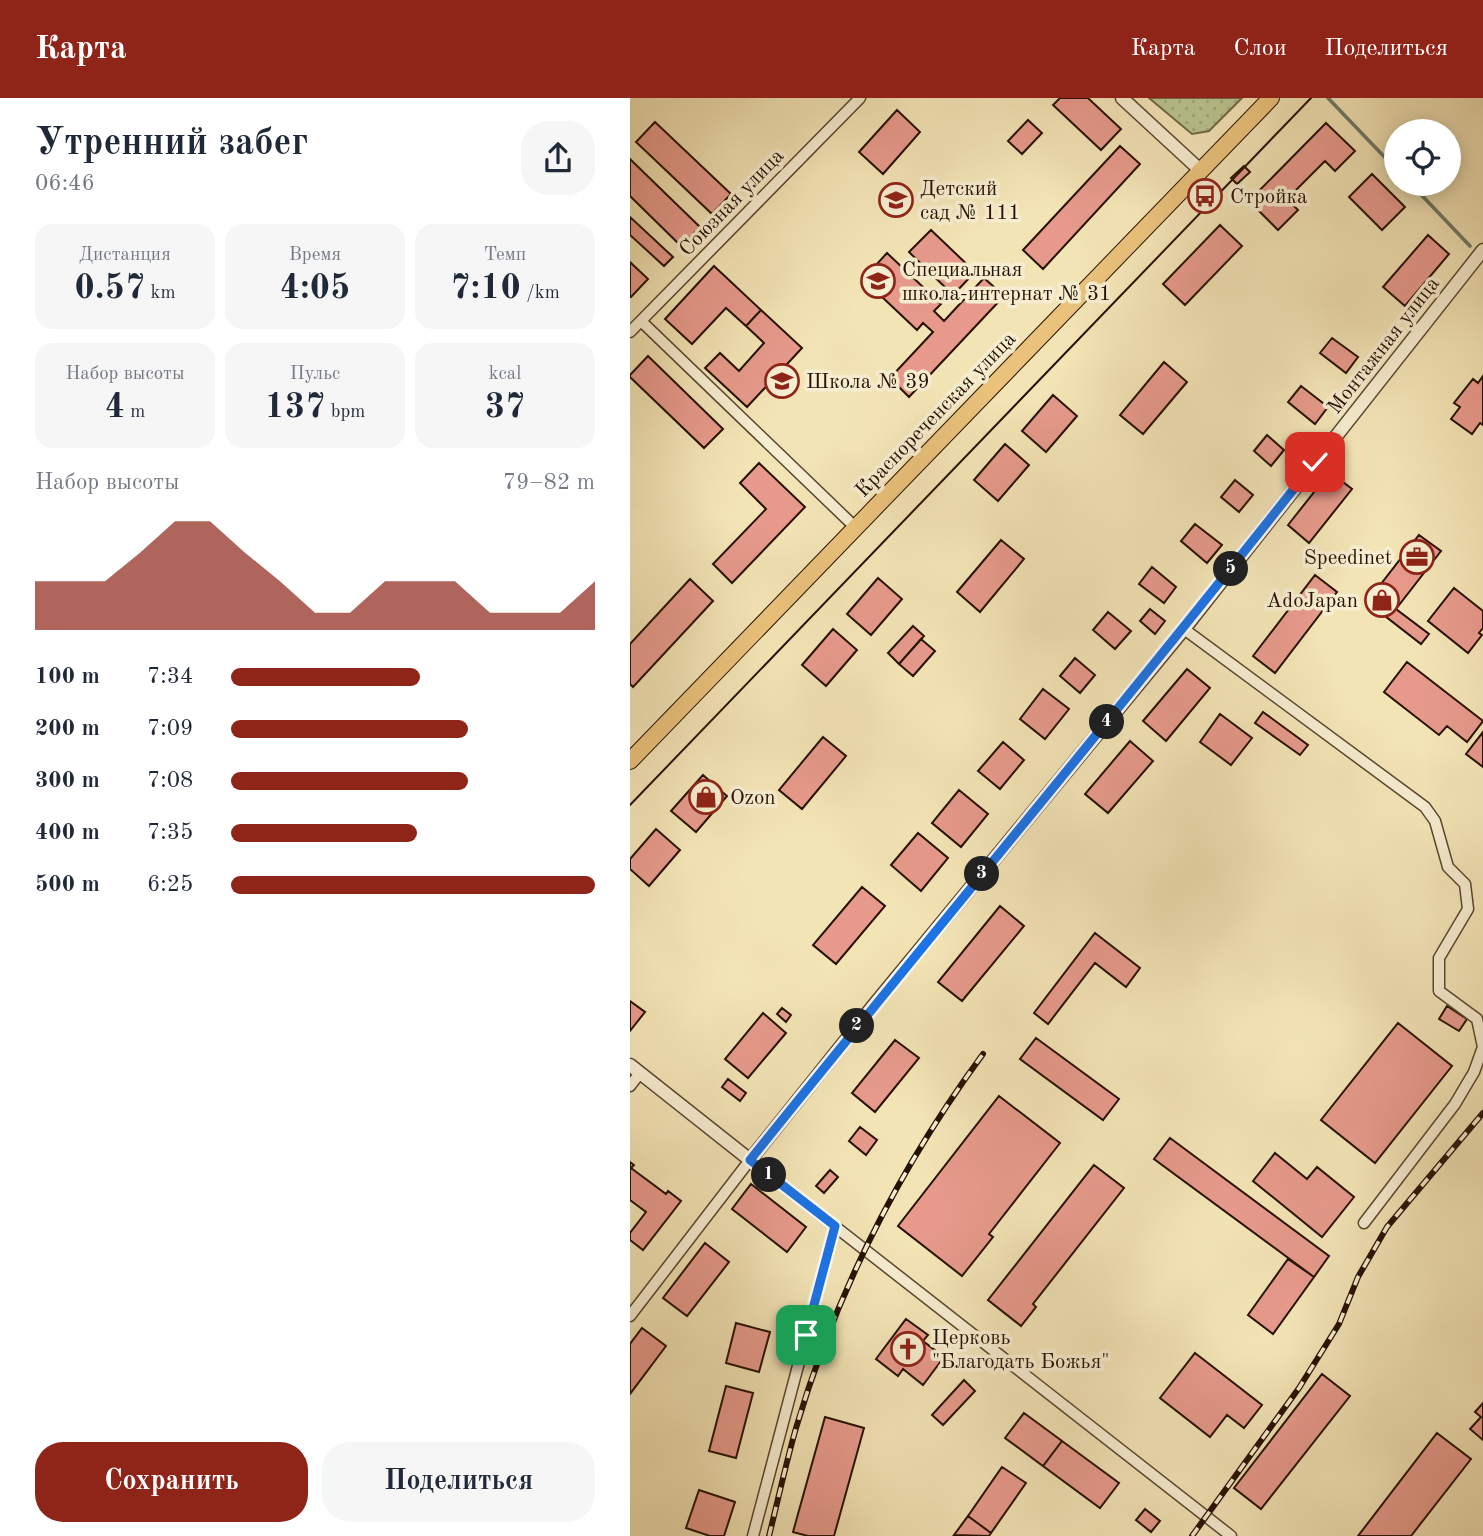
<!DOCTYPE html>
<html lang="ru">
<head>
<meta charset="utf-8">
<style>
	:root { --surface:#fff; --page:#f6f6f7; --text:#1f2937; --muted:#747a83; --accent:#8f2418 }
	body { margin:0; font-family:"Old Standard TT",serif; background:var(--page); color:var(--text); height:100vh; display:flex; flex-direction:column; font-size:26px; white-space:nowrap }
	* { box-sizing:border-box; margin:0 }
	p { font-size:23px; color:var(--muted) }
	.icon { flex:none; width:38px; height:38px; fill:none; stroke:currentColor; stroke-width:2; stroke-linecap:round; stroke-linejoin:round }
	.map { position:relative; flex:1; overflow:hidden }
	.drawer { display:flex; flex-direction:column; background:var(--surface); width:630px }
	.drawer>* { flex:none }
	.controls { position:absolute; left:754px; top:21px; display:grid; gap:14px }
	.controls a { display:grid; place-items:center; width:77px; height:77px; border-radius:50%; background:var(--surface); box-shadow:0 4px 18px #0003; font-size:35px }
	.pin { position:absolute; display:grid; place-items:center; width:60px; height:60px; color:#fff; margin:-30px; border-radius:14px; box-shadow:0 4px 10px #0006 }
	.km { position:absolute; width:35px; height:35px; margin:-18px; border-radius:50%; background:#222; color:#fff; font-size:19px; line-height:35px; text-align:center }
	.round { display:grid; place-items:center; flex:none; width:74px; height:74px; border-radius:28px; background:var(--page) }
	.overview { display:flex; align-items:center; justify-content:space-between; height:119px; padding:0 35px }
	h1 { font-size:38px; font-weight:600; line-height:52px }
	.stats { display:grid; grid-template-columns:repeat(3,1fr); gap:10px; height:119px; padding:7px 35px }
	.stats div { display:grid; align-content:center; border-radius:18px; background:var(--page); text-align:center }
	.stats b { font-size:35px; font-weight:600 }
	.stats small { font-size:19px; font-weight:400 }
	.stats p { font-size:19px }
	.chart { height:196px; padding:14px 35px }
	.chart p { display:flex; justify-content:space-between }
	.chart svg { width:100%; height:126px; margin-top:7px; fill:var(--accent); opacity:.7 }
	.cta { display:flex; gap:14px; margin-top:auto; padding:14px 35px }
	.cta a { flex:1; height:80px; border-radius:28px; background:var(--accent); color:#fff; font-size:28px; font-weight:600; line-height:80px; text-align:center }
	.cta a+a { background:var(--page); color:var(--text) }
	ul { padding:0 35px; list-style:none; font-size:23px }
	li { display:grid; grid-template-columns:112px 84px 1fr; align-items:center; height:52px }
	li i { height:18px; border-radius:9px; background:var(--accent) }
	header { display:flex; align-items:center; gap:42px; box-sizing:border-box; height:98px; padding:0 35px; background:var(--accent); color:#fff }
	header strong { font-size:33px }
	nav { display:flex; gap:38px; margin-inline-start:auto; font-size:24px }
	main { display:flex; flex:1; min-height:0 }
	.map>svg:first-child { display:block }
</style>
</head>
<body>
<header>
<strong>Карта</strong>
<nav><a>Карта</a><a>Слои</a><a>Поделиться</a></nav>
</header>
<main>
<section class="drawer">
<div class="overview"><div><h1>Утренний забег</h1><p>06:46</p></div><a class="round"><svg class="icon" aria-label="share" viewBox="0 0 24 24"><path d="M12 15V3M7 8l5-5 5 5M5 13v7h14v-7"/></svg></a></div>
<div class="stats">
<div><p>Дистанция</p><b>0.57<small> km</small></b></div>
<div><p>Время</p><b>4:05</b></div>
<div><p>Темп</p><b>7:10<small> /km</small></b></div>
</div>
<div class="stats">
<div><p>Набор высоты</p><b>4<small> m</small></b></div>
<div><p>Пульс</p><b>137<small> bpm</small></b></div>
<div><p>kcal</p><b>37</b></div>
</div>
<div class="chart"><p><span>Набор высоты</span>79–82 m</p>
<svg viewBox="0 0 160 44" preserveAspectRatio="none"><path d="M0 44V27L10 27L20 27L30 17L40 6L50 6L60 17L70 27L80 38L90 38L100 27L110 27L120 27L130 38L140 38L150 38L160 27V44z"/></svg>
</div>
<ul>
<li><b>100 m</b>7:34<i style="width:52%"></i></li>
<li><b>200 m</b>7:09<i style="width:65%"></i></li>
<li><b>300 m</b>7:08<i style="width:65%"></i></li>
<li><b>400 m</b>7:35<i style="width:51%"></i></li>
<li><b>500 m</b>6:25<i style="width:100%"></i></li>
</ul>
<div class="cta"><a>Сохранить</a><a>Поделиться</a></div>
</section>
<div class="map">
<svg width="853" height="1438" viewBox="0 0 853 1438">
	<defs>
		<pattern id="grass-dots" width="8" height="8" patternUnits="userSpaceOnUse" patternTransform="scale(1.75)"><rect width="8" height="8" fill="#b9c48f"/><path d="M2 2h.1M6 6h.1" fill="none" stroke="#9fa77a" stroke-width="1.8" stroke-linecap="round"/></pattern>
	</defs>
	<rect width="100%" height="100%" fill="#f3e4b6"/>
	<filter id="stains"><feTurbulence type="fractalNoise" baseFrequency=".00286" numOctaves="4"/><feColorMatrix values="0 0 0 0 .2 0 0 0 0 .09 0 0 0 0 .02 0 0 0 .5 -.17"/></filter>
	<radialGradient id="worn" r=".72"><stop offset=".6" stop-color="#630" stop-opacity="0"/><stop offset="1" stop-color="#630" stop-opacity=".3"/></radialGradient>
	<path fill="url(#grass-dots)" stroke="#706a48" stroke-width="2" d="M519,0h93l-33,33 -17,3z"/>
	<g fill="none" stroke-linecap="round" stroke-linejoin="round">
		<path stroke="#6c7969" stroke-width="3.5" d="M698,0l68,71
			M781,86l59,62"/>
	</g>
	<path fill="#e79a8c" stroke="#261100" stroke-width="2" d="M430,0h28l33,31 -20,21 -48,-45z
		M267,12l23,22 -37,42 -24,-22z
		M398,22l14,13 -20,21 -14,-13z
		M25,24l76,72 -19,20 -76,-72z
		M696,25l29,28 -20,20 -10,-10 -38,38 11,11 -20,20 -29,-29z
		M490,48l20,18 -97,105 -20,-19z
		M0,61l70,68 -19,19 -51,-50z
		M614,68l6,6 -13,12 -6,-6z
		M742,76l33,33 -23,23 -33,-33z
		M0,119l43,40 -9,9 -34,-31z
		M590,127l22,21 -57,59 -22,-21z
		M301,132l44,42 -22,23 -44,-43z
		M798,137l21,19 -44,52 -22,-19z
		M257,155l54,51 -7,7 10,10 40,-43 20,18 -95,101 -19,-19 43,-46 -10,-9 -6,7 -54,-51z
		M0,164l18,17 -17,18h-1z
		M84,168l47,44 -15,16 -20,-18 -34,36 -27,-25z
		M131,212l41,38 -55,59 -42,-39 15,-15 19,18 25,-28 -18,-17z
		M702,240l26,19 -12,16 -26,-20z
		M18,258l75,73 -19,19 -74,-71v-2z
		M534,264l23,20 -44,52 -23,-19z
		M853,278v49l-3,-2 -8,11 -21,-15 9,-12 -6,-4 19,-24 5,4z
		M671,288l27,21 -13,17 -27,-22z
		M423,297l24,21 -31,36 -24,-21z
		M637,337l17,15 -13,16 -17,-15z
		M375,346l24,21 -31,36 -24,-21z
		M129,365l46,44 -73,76 -19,-19 53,-55 -26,-26z
		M700,374l22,17 -43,54 -21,-18z
		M605,382l18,15 -14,17 -18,-15z
		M565,426l27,21 -15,18 -26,-22z
		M789,437l22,16 -45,58 33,25 -8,10 -54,-42z
		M371,442l23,19 -44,53 -23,-20z
		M522,469l24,20 -12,16 -25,-19z
		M685,477l22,17 -62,81 -22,-17z
		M248,480l24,21 -31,36 -24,-21z
		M60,481l23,22 -80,86 -3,-3v-40z
		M824,490l29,23v17l-4,5 3,2 -14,18 -40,-32z
		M520,511l15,12 -10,13 -15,-13z
		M478,514l23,19 -16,18 -22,-19z
		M283,528l11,10 -25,28 -11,-11z
		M203,531l24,21 -31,36 -24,-21z
		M291,541l14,12 -22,25 -14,-12z
		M445,560l20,17 -15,18 -20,-17z
		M777,564l76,59 -16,21 -20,-16 -8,9 -55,-43z
		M557,571l23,19 -44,53 -23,-20z
		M413,591l26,20 -24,30 -25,-20z
		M633,614l45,33 -8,10 -45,-32z
		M590,616l32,24 -21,27 -31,-23z
		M853,634v35l-17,-13z
		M193,639l23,19 -44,53 -23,-19z
		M500,643l23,20 -45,52 -23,-19z
		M373,644l21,18 -24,29 -22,-18z
		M73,677l24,21 -31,36 -25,-21z
		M329,692l29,24 -27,33 -29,-24z
		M26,731l24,21 -31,36 -19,-17v-10z
		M288,735l30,25 -27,33 -30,-26z
		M232,789l23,19 -49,58 -23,-19z
		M370,808l24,20 -62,75 -24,-19z
		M465,835l45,35 -14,19 -31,-24 -47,61 -14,-11z
		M0,903l15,11 -15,19z
		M817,908l20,13 -8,12 -20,-12z
		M152,910l9,7 -5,7 -9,-8z
		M133,915l23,20 -38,45 -23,-19z
		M768,925l54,43 -77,97 -54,-43z
		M406,940l83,61 -16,21 -83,-61z
		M265,942l24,18 -44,54 -23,-19z
		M98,981l18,14 -6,8 -18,-14z
		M369,998l61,47 -71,91 4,3 -31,39 -64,-50z
		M230,1029l17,13 -11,15 -17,-14z
		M540,1040l159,118 -15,21 -160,-118z
		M645,1055l32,26 10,-12 37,30 -32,40 -69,-56z
		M0,1064l4,3 -3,3 35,26 2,-3 13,10 -38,49 -13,-10v-7l16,-21 -16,-12z
		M464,1067l30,23 -91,116 3,3 -15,19 -33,-26z
		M200,1072l8,7 -14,16 -8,-7z
		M121,1086l55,43 -19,25 -55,-43z
		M75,1145l24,19 -42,54 -24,-18z
		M658,1161l26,18 -41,57 -25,-19z
		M276,1221l22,16 -5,6 21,16 -21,28 -20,-16 -5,7 -22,-17z
		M106,1225l34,9 -11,40 -33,-9z
		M12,1230l24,18 -36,48v-50z
		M565,1255l67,52 -18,23 -17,-13 -17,22 -50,-39z
		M692,1276l28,22 -89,113 -27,-21z
		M334,1282l11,11 -32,34 -11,-10z
		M96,1288l27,7 -17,65 -27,-7z
		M853,1305v37l-13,-11 11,-12 -6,-5z
		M394,1315l38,28 -19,25 -38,-28z
		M195,1319l39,11 -30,108h-26l-15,-4z
		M807,1335l34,26 -60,77h-53z
		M432,1343l57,42 -19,25 -57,-42z
		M372,1369l24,16 -35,50 -23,-17z
		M69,1392l36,12 -11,34h-14l-24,-8z
		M515,1411l15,12 -9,11 -15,-12z
		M338,1418l23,17 -2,3 -35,-1z"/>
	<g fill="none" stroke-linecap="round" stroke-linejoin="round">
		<g stroke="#59462e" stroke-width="13">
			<path id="minor" d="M11,223l214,206
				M0,234l230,-234
				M554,531l241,178 10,14 13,46 17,17 3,25 -29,49v33l38,28 6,28
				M0,988l10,-13
				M734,1125l91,-119 19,-32 9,-25
				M0,1218l120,-156 481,376
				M123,1438l82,-310"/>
		</g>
		<g stroke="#59462e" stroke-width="15">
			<path id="tertiary" d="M492,0l78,72
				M0,967l120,95 124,-155 310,-376 299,-379"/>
		</g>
		<g stroke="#261100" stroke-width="18">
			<path id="primary" d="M0,663l641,-663"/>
		</g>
		<use href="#minor" stroke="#f7edd0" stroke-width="10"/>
		<use href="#tertiary" stroke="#f7edd0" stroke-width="12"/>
		<use href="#primary" stroke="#eac27b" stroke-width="16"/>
		<path stroke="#261100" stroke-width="2" d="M0,707l681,-707"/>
		<g stroke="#261100" stroke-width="6">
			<path id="rail" d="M139,1438c9,-36 17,-73 27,-108 40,-135 104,-261 187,-374
				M562,1438l107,-148 40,-64 19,-47 29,-50 96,-114"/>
		</g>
		<use href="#rail" stroke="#f7edd0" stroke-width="3.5" stroke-dasharray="10" stroke-linecap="butt"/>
	</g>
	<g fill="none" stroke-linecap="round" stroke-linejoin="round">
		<g stroke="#fff" stroke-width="14">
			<path id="route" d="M176,1237l29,-109 -85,-66c187,-233 380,-462 565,-698"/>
		</g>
		<use href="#route" stroke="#1a73e8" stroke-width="9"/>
	</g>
	<defs>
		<g id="bus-ring" transform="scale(1.75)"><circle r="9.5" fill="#f7edd0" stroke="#8f2418" stroke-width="1.5"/><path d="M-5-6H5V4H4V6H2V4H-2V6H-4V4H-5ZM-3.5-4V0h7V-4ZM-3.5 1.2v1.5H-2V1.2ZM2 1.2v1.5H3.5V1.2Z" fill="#8f2418"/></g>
		<g id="school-ring" transform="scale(1.75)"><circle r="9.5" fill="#f7edd0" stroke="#8f2418" stroke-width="1.5"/><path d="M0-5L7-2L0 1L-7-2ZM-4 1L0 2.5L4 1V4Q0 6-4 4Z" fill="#8f2418"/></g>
		<g id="office-ring" transform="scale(1.75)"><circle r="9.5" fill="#f7edd0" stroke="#8f2418" stroke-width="1.5"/><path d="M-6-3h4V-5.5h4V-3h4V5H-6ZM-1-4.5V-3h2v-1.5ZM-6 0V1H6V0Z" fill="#8f2418"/></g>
		<g id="shop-ring" transform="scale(1.75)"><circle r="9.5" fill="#f7edd0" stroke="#8f2418" stroke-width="1.5"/><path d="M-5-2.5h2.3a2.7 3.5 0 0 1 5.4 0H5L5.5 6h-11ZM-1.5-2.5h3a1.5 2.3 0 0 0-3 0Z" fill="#8f2418"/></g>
		<g id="church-ring" transform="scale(1.75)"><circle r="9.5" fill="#f7edd0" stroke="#8f2418" stroke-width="1.5"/><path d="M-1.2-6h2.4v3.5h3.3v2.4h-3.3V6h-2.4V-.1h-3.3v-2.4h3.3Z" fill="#8f2418"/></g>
	</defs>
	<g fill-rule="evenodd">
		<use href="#bus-ring" x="575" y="98"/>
		<use href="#school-ring" x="266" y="102"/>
		<use href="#school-ring" x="248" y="183"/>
		<use href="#school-ring" x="152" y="283"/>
		<use href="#office-ring" x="787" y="459"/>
		<use href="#shop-ring" x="752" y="502"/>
		<use href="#shop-ring" x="76" y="699"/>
		<use href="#church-ring" x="278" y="1251"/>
	</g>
	<g text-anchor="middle" stroke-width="7" stroke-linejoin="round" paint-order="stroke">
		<g font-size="21" fill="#261100" stroke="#f7edd0" text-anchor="start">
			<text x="290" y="97">Детский<tspan x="290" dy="24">сад № 111</tspan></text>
			<text x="600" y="105">Стройка</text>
			<text x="272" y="178">Специальная<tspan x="272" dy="24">школа-интернат № 31</tspan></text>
			<text x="176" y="290">Школа № 39</text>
			<text x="762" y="466" text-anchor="end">Speedinet</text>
			<text x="728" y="509" text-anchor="end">AdoJapan</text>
			<text x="100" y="706">Ozon</text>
			<text x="302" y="1246">Церковь<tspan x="302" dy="24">"Благодать Божья"</tspan></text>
		</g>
		<g font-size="21" fill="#261100" stroke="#f7edd0">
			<text transform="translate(101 104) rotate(-46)" y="7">Союзная улица</text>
			<text transform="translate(753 247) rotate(-52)" y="7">Монтажная улица</text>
			<text transform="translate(305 316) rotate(-46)" y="7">Краснореченская улица</text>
		</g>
	</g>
	<rect width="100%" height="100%" filter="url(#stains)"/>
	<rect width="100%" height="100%" fill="url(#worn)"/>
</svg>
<div class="controls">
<a><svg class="icon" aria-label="locate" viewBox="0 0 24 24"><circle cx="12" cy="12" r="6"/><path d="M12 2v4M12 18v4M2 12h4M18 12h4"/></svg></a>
</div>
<div class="pin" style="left:176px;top:1237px;background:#1e9e55"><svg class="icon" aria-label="arrive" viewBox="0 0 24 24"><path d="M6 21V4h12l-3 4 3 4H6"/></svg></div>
<div class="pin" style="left:685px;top:364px;background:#d93025"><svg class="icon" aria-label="check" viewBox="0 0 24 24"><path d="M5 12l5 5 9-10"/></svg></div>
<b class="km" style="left:139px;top:1077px">1</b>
<b class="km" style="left:227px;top:928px">2</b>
<b class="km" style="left:352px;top:776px">3</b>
<b class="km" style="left:477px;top:624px">4</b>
<b class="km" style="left:601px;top:471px">5</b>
</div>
</main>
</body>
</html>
